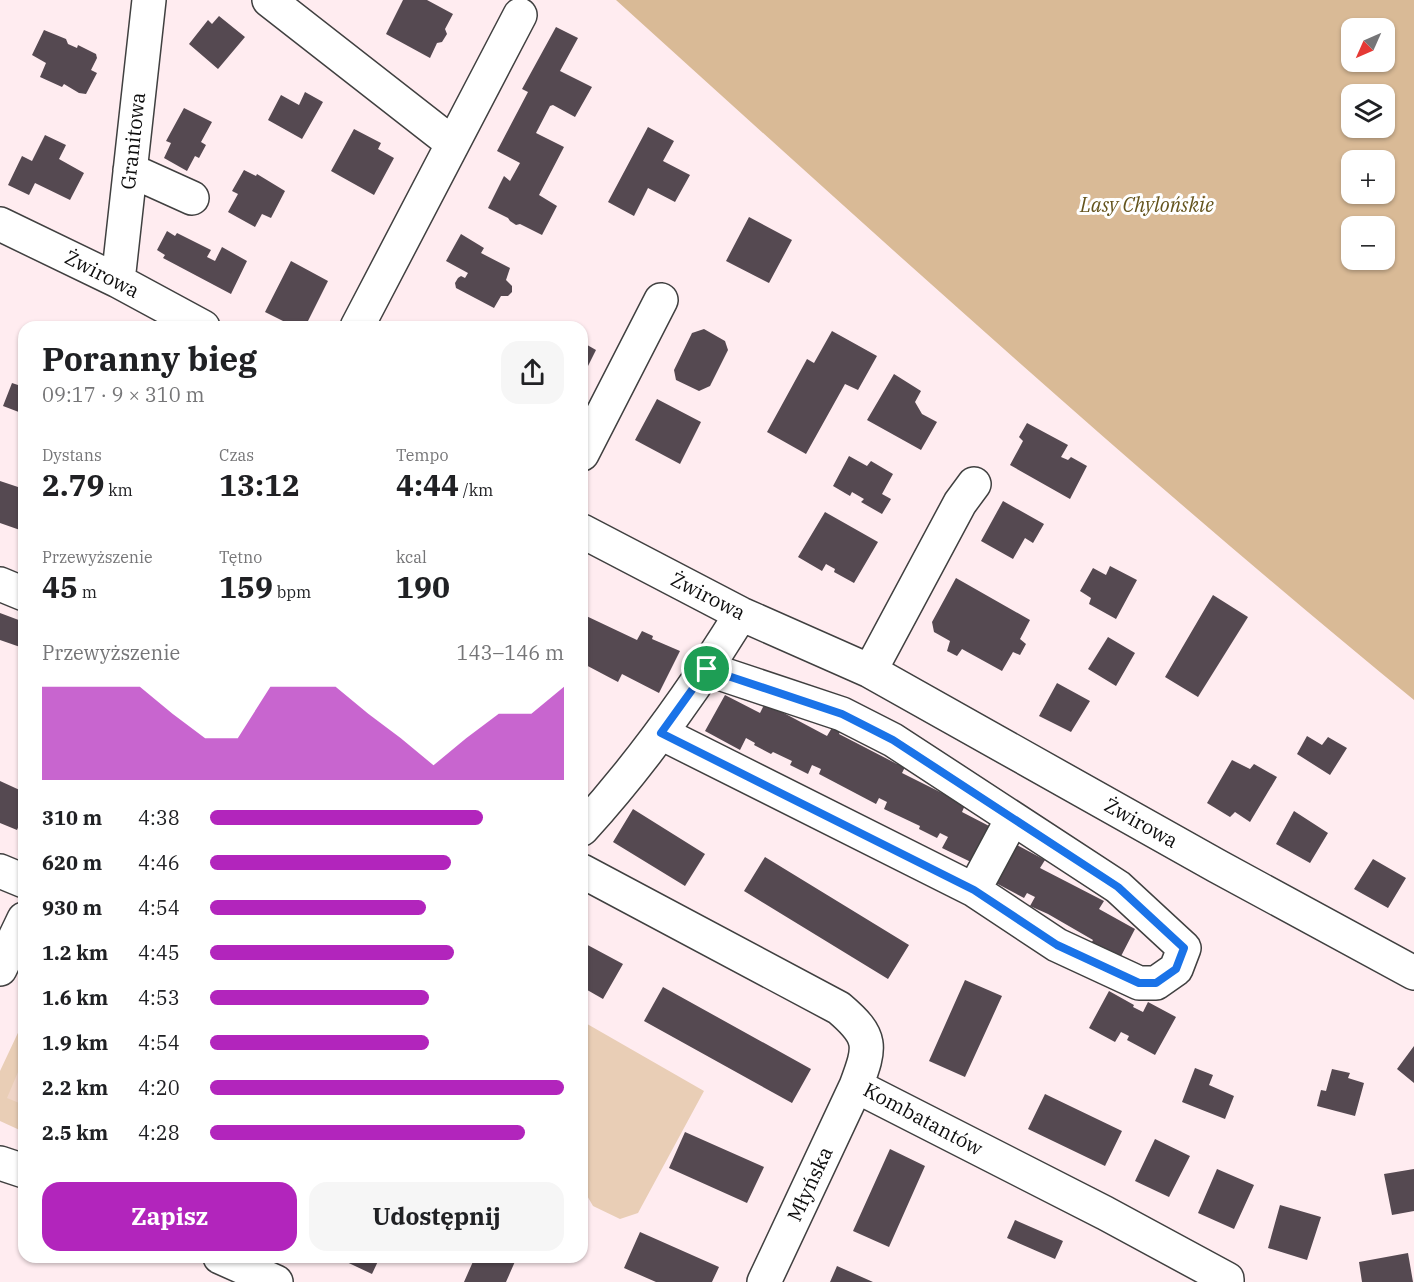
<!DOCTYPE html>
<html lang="pl">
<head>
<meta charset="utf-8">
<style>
	:root { --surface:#fff; --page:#f6f6f6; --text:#202124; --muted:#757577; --accent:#b225bc }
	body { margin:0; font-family:"IBM Plex Serif",serif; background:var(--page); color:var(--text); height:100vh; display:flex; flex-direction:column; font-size:22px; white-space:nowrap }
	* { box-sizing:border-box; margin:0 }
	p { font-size:20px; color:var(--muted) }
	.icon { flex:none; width:33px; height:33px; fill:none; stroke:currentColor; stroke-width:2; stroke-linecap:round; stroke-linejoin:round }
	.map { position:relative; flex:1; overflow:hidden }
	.panel { position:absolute; left:18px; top:321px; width:570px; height:942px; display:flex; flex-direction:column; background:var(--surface); border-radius:18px; box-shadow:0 2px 4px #0004 }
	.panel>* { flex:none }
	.needle { width:39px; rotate:225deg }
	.buttons { position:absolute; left:1341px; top:18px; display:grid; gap:12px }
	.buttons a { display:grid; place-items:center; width:54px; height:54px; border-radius:12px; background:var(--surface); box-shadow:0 2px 4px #0004; font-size:30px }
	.pin { position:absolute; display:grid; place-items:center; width:51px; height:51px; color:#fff; margin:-26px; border:3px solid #fff; border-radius:50%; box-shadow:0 2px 6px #0007 }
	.round { display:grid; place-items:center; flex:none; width:63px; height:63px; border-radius:18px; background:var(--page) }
	.overview { display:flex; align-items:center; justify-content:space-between; height:102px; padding:0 24px }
	h1 { font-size:33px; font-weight:700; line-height:45px }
	.stats { display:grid; grid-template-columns:repeat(3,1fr); gap:9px; height:102px; padding:6px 24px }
	.stats div { display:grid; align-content:center }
	.stats b { font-size:30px; font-weight:700 }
	.stats small { font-size:16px; font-weight:400 }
	.stats p { font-size:16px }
	.chart { height:168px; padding:12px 24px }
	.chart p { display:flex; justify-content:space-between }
	.chart svg { width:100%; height:108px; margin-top:6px; fill:var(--accent); opacity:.7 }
	.action { display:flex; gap:12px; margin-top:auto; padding:12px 24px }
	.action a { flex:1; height:69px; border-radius:18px; background:var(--accent); color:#fff; font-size:24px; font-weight:700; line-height:69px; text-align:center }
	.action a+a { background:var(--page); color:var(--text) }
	ul { padding:0 24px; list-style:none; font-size:20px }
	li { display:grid; grid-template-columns:96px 72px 1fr; align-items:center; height:45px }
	li i { height:15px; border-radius:8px; background:var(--accent) }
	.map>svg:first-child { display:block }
</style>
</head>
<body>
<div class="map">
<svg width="1414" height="1282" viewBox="0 0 1414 1282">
	<rect width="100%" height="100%" fill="#ffecf0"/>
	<path fill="#e9ceb6" d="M24,1020v112l-24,-11v-50z
		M582,1021l122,70 -66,122 -18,6 -27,-13 -11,-19z"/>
	<path fill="#d9ba96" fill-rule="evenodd" d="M616,0h798v700c-274,-224 -536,-463 -798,-700zM1352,28h32v34h-32zM1352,94h32v34h-32zM1352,160h32v34h-32zM1352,226h32v34h-32z"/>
	<path fill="#f0d5c8" d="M24,1058v47l-17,-7z"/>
	<path fill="#554951" d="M403,0h24l26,14 -8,15 2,5 -5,8 -5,1 -7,15 -44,-24z
		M219,16l26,21 -27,32 -29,-25 19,-24 4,4z
		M556,27l22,11 -18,33 32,16 -17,30 -22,-12 -3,1 -14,27 28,14 -25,48 18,11 -15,29 -22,-11 -4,1 -6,-4 -2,-3 -20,-10 16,-32 6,5 10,-18 -23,-12 31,-59 -6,-3z
		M44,30l22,9 2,5 9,4 1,-3 18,9 1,4 -6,12 6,3 -11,21 -7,-1 -15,-9 -2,3 -22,-10 6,-14 -14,-8z
		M305,92l18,10 -21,37 -34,-19 13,-25 18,10z
		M184,108l28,14 -11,20 5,3 -7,13 -4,-2 -8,15 -23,-13 7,-15 -5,-2z
		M648,127l26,14 -11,20 27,14 -15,27 -27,-14 -14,28 -26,-14z
		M354,129l27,14 -3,6 16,9 -20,37 -43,-24z
		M45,135l21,10 -7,14 25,14 -14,27 -35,-17 -6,12 -21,-10 14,-29 10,5z
		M244,170l12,6 1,-2 28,17 -14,27 -9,-4 -7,13 -27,-15 10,-18 -6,-3z
		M749,217l43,23 -23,43 -43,-22z
		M167,231l8,5 2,-3 34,17 -4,7 8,4 7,-14 25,14 -16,33 -68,-36 2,-3 -8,-5z
		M461,234l23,14 -3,5 29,15 -4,12 6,6v6l-4,4h-7l-7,12 -38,-20 -1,-5 3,-5 3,-2 4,2 3,-5 -22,-12z
		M291,261l37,20 -23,46h-10l-30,-15z
		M704,329l21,12 3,9 -18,36 -11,5 -23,-11 -2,-10 18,-37z
		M832,331l45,25 -19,34 -13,-6 -39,70 -39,-22 40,-73 7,4z
		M582,342l14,8 -14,28z
		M894,374l27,17 -6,11 7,12 15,8 -16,28 -54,-30z
		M12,383l12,4v27l-21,-8z
		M657,399l44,23 -21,42 -45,-24z
		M1027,423l41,22 -7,12 7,3 3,-3 16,9 -17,33 -60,-34 13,-24 -4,-4z
		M849,456l18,10 4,-5 22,13 -11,20 9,5 -9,15 -21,-12 3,-3 -12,-7 -2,4 -17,-10z
		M0,481l24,8v27l-4,14 -20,-7z
		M1003,501l41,23 -11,19 -8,-5 -12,21 -32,-18z
		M825,512l53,30 -24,41 -20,-11 1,-3 -9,-5 -4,7 -24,-14z
		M1110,566l27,14 -21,39 -27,-15 2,-6 -11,-7 13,-23 13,7z
		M956,578l74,42 -10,19 6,5 -6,11 -7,-3 -11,19 -40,-22 -5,7 -10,-5 3,-10 -16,-9 -2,-10z
		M1213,595l35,22 -50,80 -33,-20z
		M0,613l24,9 -1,26 -23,-8z
		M582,614l55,26 5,-9 11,5 -1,3 28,12 -21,42 -37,-19 -4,8 -36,-19z
		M1108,637l27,16 -19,33 -28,-17z
		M1057,683l33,18 -19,31 -32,-16z
		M725,695l35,18 5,-10 62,33 6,-10 8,4 -2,4 58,30 2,-5 8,4 -5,10 54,27 10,3 -4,9 29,15 -18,36 -31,-15 6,-11 -8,-4 -3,5 -18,-9 1,-3 -36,-17 3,-7 -8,-4 -3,6 -57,-30 2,-5 -9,-4 -4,9 -18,-9 2,-4 -19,-9 -2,2 -17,-9 1,-2 -9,-5 -6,12 -35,-19z
		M1307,736l15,9 6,-8 19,11 -17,27 -33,-21z
		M1232,760l18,9 4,-5 23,13 -27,45 -15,-10 -5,5 -23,-14z
		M0,781l24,11v22l-7,16 -17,-7z
		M633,809l72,45 -20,32 -72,-44z
		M1294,811l34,22 -18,30 -34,-19z
		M1015,844l30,16 -5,8 64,33 -5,8 36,20 -17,33 -30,-13 5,-9 -45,-26 -18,-8 5,-9 -8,-4 -3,5 -30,-16z
		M765,857l144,88 -21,34 -144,-88z
		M1373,859l33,19 -18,30 -34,-19z
		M582,942l41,22 -20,35 -21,-12z
		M965,980l37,16 -37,81 -36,-16z
		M663,987l148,82 -19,34 -148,-82z
		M1109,991l25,14 -1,2 10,5 5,-10 28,15 -21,38 -28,-15 2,-4 -8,-4 -6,10 -26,-14z
		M1414,1046v37l-17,-14z
		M1195,1068l18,7 -4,10 25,11 -9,23 -43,-17z
		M1332,1069l18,4 -2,5 16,5 -9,33 -38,-10 4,-16 5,1z
		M1045,1094l77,37 -17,35 -77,-37z
		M685,1132l79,35 -17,36 -78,-35z
		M1155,1139l35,17 -21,41 -34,-16z
		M890,1149l35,17 -36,81 -36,-16z
		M1217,1169l37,16 -20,44 -36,-16z
		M1414,1169v42l-22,4 -8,-41z
		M1280,1205l41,12 -14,43 -39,-12z
		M1015,1220l48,21 -8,18 -48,-21z
		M640,1232l79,35 -7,15h-56l-32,-14z
		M1408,1253l5,29h-51l-3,-20z
		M336,1257h44l-8,17z
		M475,1257h42l-11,25h-42z
		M837,1266l36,16h-43z"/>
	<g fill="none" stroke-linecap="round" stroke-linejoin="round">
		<g stroke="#404040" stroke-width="36">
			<path id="minor" d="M269,0l183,143
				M130,170l62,28
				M0,224l118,57 85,46
				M118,281l31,-281
				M357,327l163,-312
				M582,454l79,-154
				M582,531l159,83 129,57 347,195 197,107
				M0,584l24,10
				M870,671l90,-168 14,-19
				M661,733l313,157 83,55 82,38h17l20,-14 8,-21 -66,-61 -225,-147 -51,-26 -135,-45
				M582,829c60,-66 112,-139 159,-215
				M0,871l24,10
				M582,871l257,137c34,29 32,38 17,78l-92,196
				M974,890l38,-71
				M0,969l24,-50
				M856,1086l249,127 122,66v3
				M0,1163l24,8
				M220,1257l56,25"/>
		</g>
		<use href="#minor" stroke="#fff" stroke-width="33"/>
	</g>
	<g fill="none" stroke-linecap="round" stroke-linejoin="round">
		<g stroke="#fff" stroke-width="12">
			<path id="route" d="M707,669l135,45 51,26 225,147 66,61 -8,21 -20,14h-17l-82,-38 -83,-55 -313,-157z"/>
		</g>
		<use href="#route" stroke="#1a73e8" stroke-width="8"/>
	</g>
	<g text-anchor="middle" stroke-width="6" stroke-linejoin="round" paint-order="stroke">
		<g font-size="20" fill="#0d0d0d" stroke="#fff">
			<text transform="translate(133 141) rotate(-84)" y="7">Granitowa</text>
			<text transform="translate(102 274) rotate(27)" y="7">Żwirowa</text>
			<text transform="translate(708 596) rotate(27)" y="7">Żwirowa</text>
			<text transform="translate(1141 823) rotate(29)" y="7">Żwirowa</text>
			<text transform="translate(923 1119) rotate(28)" y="7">Kombatantów</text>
			<text transform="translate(810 1184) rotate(-65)" y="7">Młyńska</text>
		</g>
		<g font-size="20" font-style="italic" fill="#64541d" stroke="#fff">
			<text x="1147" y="212">Lasy Chylońskie</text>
		</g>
	</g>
</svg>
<div class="buttons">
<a><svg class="needle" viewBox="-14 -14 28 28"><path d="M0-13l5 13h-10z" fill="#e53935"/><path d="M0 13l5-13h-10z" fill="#757577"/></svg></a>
<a><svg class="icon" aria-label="layers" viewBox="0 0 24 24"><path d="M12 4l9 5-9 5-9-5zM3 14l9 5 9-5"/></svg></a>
<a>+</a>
<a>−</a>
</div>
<div class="pin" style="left:707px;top:669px;background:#1e9e55"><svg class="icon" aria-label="arrive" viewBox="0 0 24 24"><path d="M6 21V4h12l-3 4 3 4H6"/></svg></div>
<section class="panel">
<div class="overview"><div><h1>Poranny bieg</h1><p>09:17 · 9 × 310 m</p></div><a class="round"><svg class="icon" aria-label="share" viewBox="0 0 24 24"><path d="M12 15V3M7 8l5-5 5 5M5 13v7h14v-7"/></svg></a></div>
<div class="stats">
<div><p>Dystans</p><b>2.79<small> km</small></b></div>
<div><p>Czas</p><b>13:12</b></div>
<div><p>Tempo</p><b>4:44<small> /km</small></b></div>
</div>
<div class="stats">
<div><p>Przewyższenie</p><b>45<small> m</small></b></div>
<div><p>Tętno</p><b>159<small> bpm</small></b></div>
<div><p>kcal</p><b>190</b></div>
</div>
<div class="chart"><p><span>Przewyższenie</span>143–146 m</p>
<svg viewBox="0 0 160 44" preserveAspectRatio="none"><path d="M0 44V6L10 6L20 6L30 6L40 17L50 27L60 27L70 6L80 6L90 6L100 17L110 27L120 38L130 27L140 17L150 17L160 6V44z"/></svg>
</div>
<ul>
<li><b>310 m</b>4:38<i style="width:77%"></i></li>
<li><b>620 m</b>4:46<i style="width:68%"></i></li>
<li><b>930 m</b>4:54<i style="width:61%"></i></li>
<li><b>1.2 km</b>4:45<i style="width:69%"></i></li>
<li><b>1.6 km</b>4:53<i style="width:62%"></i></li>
<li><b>1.9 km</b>4:54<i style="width:62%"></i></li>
<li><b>2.2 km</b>4:20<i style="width:100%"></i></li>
<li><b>2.5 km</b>4:28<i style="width:89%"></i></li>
</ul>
<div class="action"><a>Zapisz</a><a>Udostępnij</a></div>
</section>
</div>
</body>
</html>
